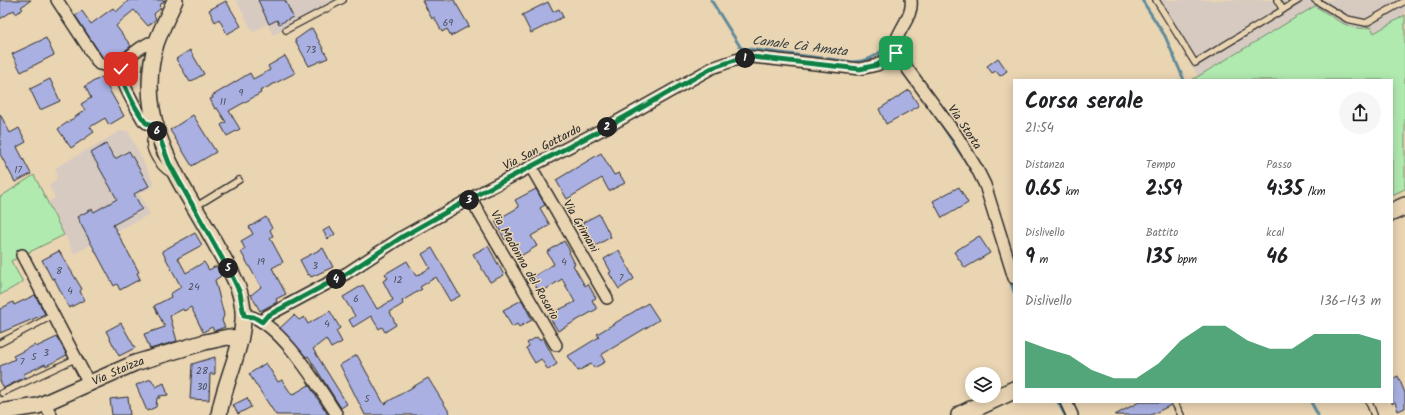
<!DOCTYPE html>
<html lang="it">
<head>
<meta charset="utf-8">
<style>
	:root { --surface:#fff; --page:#f6f6f6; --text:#202124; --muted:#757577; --accent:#0b8043 }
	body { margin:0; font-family:Kalam,sans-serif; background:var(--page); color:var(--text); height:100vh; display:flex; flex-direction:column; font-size:15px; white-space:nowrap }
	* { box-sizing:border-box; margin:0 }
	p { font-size:13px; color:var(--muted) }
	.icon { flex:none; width:22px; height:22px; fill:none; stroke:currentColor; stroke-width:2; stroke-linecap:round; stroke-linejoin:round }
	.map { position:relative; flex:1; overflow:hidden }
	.details { position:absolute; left:1013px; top:79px; width:380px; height:324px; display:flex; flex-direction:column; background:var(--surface); border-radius:0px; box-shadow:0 2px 10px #0003 }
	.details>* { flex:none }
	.buttons { position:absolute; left:965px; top:367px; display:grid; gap:8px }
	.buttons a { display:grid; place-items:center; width:36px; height:36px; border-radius:50%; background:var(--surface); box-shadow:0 2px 10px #0003; font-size:20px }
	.pin { position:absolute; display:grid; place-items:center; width:34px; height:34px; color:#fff; margin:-17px; border-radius:8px; box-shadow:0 2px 6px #0006 }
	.km { position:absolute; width:20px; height:20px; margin:-10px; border-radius:50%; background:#222; color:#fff; font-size:11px; line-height:20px; text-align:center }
	.round { display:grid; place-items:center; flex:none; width:42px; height:42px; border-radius:21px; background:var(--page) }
	.head { display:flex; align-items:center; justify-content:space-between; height:68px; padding:0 12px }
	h1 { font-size:22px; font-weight:600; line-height:30px }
	.metrics { display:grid; grid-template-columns:repeat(3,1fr); gap:6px; height:68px; padding:4px 12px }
	.metrics div { display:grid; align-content:center }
	.metrics b { font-size:20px; font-weight:600 }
	.metrics small { font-size:11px; font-weight:400 }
	.metrics p { font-size:11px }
	.chart { height:112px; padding:8px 12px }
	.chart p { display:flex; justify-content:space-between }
	.chart svg { width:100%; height:72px; margin-top:4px; fill:var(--accent); opacity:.7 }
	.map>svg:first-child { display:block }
</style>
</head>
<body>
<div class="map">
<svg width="1405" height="415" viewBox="0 0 1405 415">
	<rect width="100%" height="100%" fill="#ead5b3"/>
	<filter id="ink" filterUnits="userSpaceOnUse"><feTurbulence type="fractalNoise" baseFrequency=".025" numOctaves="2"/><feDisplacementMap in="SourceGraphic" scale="8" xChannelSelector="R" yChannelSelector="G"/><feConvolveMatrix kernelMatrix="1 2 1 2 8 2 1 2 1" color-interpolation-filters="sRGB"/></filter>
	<g filter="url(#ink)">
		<path fill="#d7cac1" d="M236,0h102l-65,35 -6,-11 -14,8z
			M1152,0h253v15l-31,18 -4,-6 -15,2 -7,-3 -33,-20 -117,70z
			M120,131h8l27,54 -16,9 11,20 -76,40 -26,-53 7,-3 -6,-12 7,-7 1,-7 -2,-4z"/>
		<path fill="#b0eaaf" stroke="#6e8a6d" d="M1315,6c17,10 35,27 56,21l3,6 31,-18v174l-13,6v-115h-200z
			M34,175l30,60 -53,26 12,21 -23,13v-98z"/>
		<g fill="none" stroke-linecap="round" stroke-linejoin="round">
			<path stroke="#608a9a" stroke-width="3" d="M711,0l30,48 112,14c14,-1 22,-5 32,-14
				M1142,0l23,36 19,44
				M933,112l42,63
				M1010,279l4,13
				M1058,402l7,13
				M1311,402l7,13"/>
		</g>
		<path fill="#aab1e2" stroke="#2b2b2b" d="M0,0h31l-10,7 2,2 -7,5 -2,-4 -14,9z
			M129,0h36l-6,6 2,2 -7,6 2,5 -8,7 -14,-16 -12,10 -6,6 15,20 -18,14 -10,-2 -28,-43 7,-4 9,13 22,-16 3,4z
			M258,0h27l8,17 -14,7 -2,-4 -8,4z
			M422,0h32l15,26 -18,10 -4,-7 -5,3 -8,-15 -2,2z
			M226,1l15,25 -14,8 -8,-15 -4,3 -6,-12z
			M548,2l5,10 6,-3 4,8 -32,16 -9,-18z
			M312,28l16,30 -19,8 -14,-26z
			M46,38l8,17 -33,17 -9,-18z
			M190,50l14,24 -14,8 -14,-23z
			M285,56l10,17 -35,18 1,2 -32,18 11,18 -13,7 -6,-11 5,-3 -9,-14 -2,1 -5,-10 3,-1 -1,-2 38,-23 3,6 17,-9 -2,-4z
			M998,58l9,13 -7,5 -4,-5 -4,2 -5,-7z
			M102,77l22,39 -15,9 -4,-7 -15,9 4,5 -23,16 -13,-19 27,-19 -4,-6 10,-6 -6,-12z
			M50,79l10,22 -20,9 -10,-21z
			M909,90l10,16 -33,18 -7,-15z
			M0,114l10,19 9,-5 7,14 -9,5 14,27 -16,8 -15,-28z
			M193,115l23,37 -24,14 -22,-36z
			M106,144l9,15 14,-8 20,35 -15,8 8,15 -29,16 26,47 -2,1 3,6 -20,11 -3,-6 -3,2 -37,-69 15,-8 2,3 23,-13 -26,-46z
			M601,153l13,22 5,-2 6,10 -16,8 -7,-13 -35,21 -11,-19z
			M959,187l9,16 -26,15 -9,-17z
			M536,189l9,16 -5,3 10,17 -19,11 6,10 -18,11 -11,-19 -3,2 -10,-19 24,-14 -4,-7z
			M599,214l12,23 -16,9 -13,-23z
			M266,217l6,11 -2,2 3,6 -3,2 13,24 -11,6 14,26 -10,5 1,3 -17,9 -9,-16 10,-8 -20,-35 4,-3 -4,-8 12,-7 -4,-7z
			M330,227l5,7 -7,5 -5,-8z
			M195,233l7,12 -24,13 8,15 18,-11 5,8 7,-4 5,10 -6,4 9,35 -2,6 3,6 -11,4 -2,-4 -9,5 -12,-25 -7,4 -1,-2 -13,7 7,25 -27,8 -6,-15 21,-7 -11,-21 17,-9 -1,-3 11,-7 -19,-36z
			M979,236l11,17 -25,15 -11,-16z
			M564,241l6,10 -1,1 6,12 -2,1 12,21 3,-2 8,14 -4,2 5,9 -39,22 -10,-16 27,-13 -13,-23 -22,14 -9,-15 23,-14 -7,-12z
			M488,246l16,29 -14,7 -17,-28z
			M323,248l10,19 -22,10 -2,-3 -1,1 -8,-15z
			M432,248l28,48 -10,5 -14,-24 -16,10 2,2 -20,12 1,3 -13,8 6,13 -11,7 -3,-5 -3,2 -8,-13 -18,11 -4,-7 6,-4 -12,-19 20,-12 14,24 16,-9 -10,-19 5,-3 -3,-4 22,-13 9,15 14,-8 -8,-14z
			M619,250l15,29 -15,10 -10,-16 2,-1 -7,-13z
			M59,251l23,38 -2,2 4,9 -15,8 -15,-30 -2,1 -10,-19z
			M35,295l10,19 -45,19v-24l13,-7 1,3z
			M522,300l10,20 -13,7 -2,-3 -5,3 -9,-17z
			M648,303l11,17 -58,35 4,7 -11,6 -3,-4 -13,7 -10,-15 31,-19 -2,-3z
			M330,311l10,17 -4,3 6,11 -11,6 -5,-9 -13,10 34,55 -6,4 -33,-52 -2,1 -26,-29 14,-13 5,5 5,-3 4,7z
			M121,323l14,25 -16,8 -13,-25z
			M57,337l10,18 -21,11 -1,-2 -6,3 -15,7 1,3 -21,11 -4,-7v-15l15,-7 -2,-3 22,-11 1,2z
			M537,337l2,3 4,-2 14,26 -9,6 -7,-11 -6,4 -9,-15 3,-2 -2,-3z
			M357,355l27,49 44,-26 23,37h-86l-25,-50z
			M215,357v17h-5l-1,26 -19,-1 2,-35z
			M266,363l12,19 4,-2 10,15 17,-10 19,30h-52l-27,-41z
			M1398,376l7,17v15l-7,3 -3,-9 -3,2v-25z
			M151,379l5,8 8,-4 4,12 -9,1 1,2h-3l-1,9 -9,4 -11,-26z
			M128,397l2,18h-18l-2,-16z
			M247,398l4,9 -13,7 -5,-9z
			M1139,402h31l1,3 -20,10h-36z"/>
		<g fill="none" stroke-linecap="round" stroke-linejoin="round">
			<g stroke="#2b2b2b" stroke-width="8">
				<path id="lane" d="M1156,0l39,63 104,-63
					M1277,0l6,10
					M1315,0l32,19 19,4 39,-22
					M286,30l57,-30
					M155,130c-3,5 -6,10 -5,16 2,11 12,25 23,29
					M195,207l44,-27
					M0,343l52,-27
					M2,393l75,-35
					M1174,402l7,13
					M1369,402l5,13"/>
			</g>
			<g stroke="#2b2b2b" stroke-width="14">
				<path id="street" d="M57,0l42,64 22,5
					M911,0c3,19 -19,34 -16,52l62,84 20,33 8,16 29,93
					M155,125l-7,-1 -5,-4c-6,-11 -25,-41 -22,-52 3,-10 20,-21 28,-25l7,1
					M531,167l76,131
					M471,199l85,146
					M22,255l68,130
					M243,315c34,1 77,74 94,100
					M262,322l5,-6 80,-43 55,-36 80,-45 125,-65 105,-59 23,-8 17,-3 108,12 17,-4 19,-12
					M1066,402l6,13
					M45,404l6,11"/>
			</g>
			<g stroke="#2b2b2b" stroke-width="18">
				<g id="secondary">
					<path d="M175,0c-6,14 -14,29 -19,44 -23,78 24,135 59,199 10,19 24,39 27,60 7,35 -18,77 -23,112"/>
					<path id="s1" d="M0,412l38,-6 97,-43 70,-21 23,-5 11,2"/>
				</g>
			</g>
			<g stroke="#2b2b2b" stroke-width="20">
				<path id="primary" d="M1392,212l13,-6
					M960,415l54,-25"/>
			</g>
			<use href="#lane" stroke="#ead5b3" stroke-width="5.5"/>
			<use href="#street" stroke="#ead5b3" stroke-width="11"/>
			<use href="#secondary" stroke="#ead5b3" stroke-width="15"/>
			<use href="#primary" stroke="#ead5b3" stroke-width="17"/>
		</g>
	</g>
	<g fill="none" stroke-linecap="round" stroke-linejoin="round" filter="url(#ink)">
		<g stroke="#fff" stroke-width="8">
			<path id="route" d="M121,69c-1,13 17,44 25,54l9,2 14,38 63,113 8,17 4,23 10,1 8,5 5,-6 79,-42 56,-37 80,-45 125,-65 105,-59 23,-8 17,-3 108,12 17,-4 19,-12"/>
		</g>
		<use href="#route" stroke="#0b8043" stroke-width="5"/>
	</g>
	<g text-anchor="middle" stroke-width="3" stroke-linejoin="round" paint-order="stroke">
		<g font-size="10" fill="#4b4c59">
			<text x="448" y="26">69</text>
			<text x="311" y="53">73</text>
			<text x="241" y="96">9</text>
			<text x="223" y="105">11</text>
			<text x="18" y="173">17</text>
			<text x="261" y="265">19</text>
			<text x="564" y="265">4</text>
			<text x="315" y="269">3</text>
			<text x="59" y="274">8</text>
			<text x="621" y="281">7</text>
			<text x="398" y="283">12</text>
			<text x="194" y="290">24</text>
			<text x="70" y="294">4</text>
			<text x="356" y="302">6</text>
			<text x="327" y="327">4</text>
			<text x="46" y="356">3</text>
			<text x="34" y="360">5</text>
			<text x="22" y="365">7</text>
			<text x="202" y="374">28</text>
			<text x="202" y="390">30</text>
			<text x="367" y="402">5</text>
		</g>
		<g font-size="12" fill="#2b2b2b" stroke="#ead5b3">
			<text transform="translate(965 127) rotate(56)" y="4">Via Storta</text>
			<text transform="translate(542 147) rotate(-27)" y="4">Via San Gottardo</text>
			<text transform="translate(581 226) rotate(60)" y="4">Via Grimani</text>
			<text transform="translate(525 265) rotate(60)" y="4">Via Madonna del Rosario</text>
			<text dy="4" stroke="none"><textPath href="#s1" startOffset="126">Via Staizza</textPath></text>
		</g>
		<g font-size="13" font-style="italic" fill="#384347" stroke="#ead5b3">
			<text transform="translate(800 45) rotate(7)" y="5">Canale Cà Amata</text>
		</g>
	</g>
</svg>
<div class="buttons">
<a><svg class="icon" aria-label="layers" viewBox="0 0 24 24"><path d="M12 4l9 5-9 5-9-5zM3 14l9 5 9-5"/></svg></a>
</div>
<div class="pin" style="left:896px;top:53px;background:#1e9e55"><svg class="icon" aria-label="arrive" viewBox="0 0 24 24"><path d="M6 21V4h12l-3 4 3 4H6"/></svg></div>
<div class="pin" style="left:121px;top:69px;background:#d93025"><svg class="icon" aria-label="check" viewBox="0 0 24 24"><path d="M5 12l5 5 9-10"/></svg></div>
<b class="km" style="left:745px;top:58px">1</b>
<b class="km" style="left:607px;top:127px">2</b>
<b class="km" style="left:469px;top:200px">3</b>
<b class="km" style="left:336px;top:279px">4</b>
<b class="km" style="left:228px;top:268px">5</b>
<b class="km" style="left:157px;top:131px">6</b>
<section class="details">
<div class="head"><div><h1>Corsa serale</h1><p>21:54</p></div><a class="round"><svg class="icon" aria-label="share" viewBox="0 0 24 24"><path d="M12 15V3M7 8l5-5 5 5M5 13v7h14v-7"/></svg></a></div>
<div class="metrics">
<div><p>Distanza</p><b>0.65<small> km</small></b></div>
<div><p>Tempo</p><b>2:59</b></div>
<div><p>Passo</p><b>4:35<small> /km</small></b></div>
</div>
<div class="metrics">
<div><p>Dislivello</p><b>9<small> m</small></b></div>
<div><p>Battito</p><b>135<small> bpm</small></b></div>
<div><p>kcal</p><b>46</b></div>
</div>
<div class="chart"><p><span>Dislivello</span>136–143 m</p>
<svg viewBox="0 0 160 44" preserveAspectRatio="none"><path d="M0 44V15L10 20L20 24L30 33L40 38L50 38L60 29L70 15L80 6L90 6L100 15L110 20L120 20L130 11L140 11L150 11L160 15V44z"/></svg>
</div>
</section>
</div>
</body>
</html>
